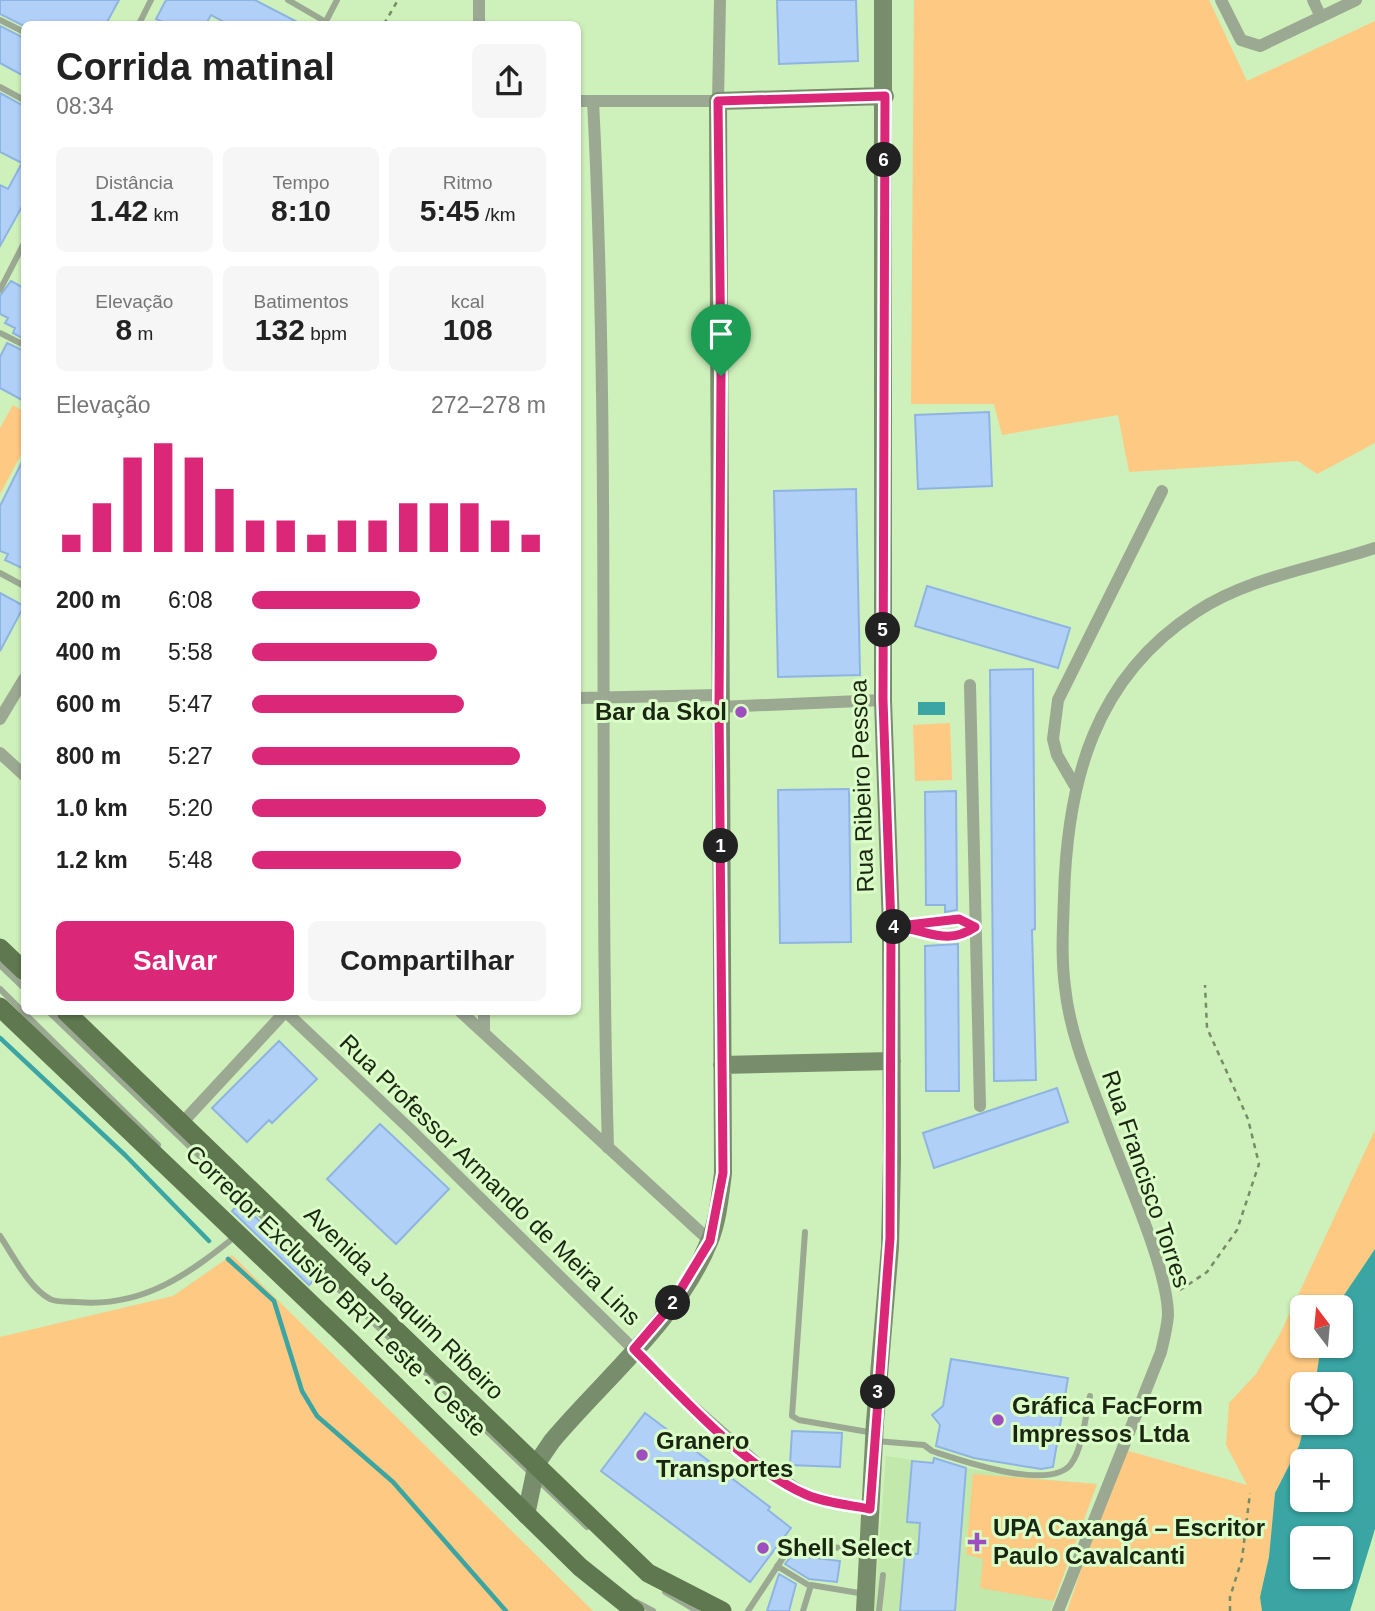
<!DOCTYPE html>
<html lang="pt">
<head>
<meta charset="utf-8">
<style>
	:root { --surface:#fff; --page:#f6f6f6; --text:#222; --muted:#767676; --accent:#db2777 }
	body { margin:0; font-family:Arial,sans-serif; background:var(--page); color:var(--text); height:100vh; display:flex; flex-direction:column; font-size:26px; white-space:nowrap }
	* { box-sizing:border-box; margin:0 }
	p { font-size:23px; color:var(--muted) }
	.icon { flex:none; width:38px; height:38px; fill:none; stroke:currentColor; stroke-width:2; stroke-linecap:round; stroke-linejoin:round }
	.map { position:relative; flex:1; overflow:hidden }
	.sheet { position:absolute; left:21px; top:21px; width:560px; height:994px; display:flex; flex-direction:column; background:var(--surface); border-radius:10px; box-shadow:0 2px 5px #0004 }
	.sheet>* { flex:none }
	.needle { width:46px; rotate:344deg }
	.tools { position:absolute; left:1290px; top:1295px; display:grid; gap:14px }
	.tools a { display:grid; place-items:center; width:63px; height:63px; border-radius:10px; background:var(--surface); box-shadow:0 2px 5px #0004; font-size:35px }
	.pin { position:absolute; display:grid; place-items:center; width:60px; height:60px; color:#fff; margin:-72px -30px; border-radius:50% 50% 50% 0; rotate:-45deg; box-shadow:0 0 7px #0007 }
	.pin .icon { rotate:45deg }
	.km { position:absolute; width:35px; height:35px; margin:-18px; border-radius:50%; background:#222; color:#fff; font-size:19px; line-height:35px; text-align:center }
	.round { display:grid; place-items:center; flex:none; width:74px; height:74px; border-radius:10px; background:var(--page) }
	.headline { display:flex; align-items:center; justify-content:space-between; height:119px; padding:0 35px }
	h1 { font-size:38px; font-weight:600; line-height:52px }
	.stats { display:grid; grid-template-columns:repeat(3,1fr); gap:10px; height:119px; padding:7px 35px }
	.stats div { display:grid; align-content:center; border-radius:10px; background:var(--page); text-align:center }
	.stats b { font-size:30px; font-weight:600 }
	.stats small { font-size:19px; font-weight:400 }
	.stats p { font-size:19px }
	.chart { height:196px; padding:14px 35px }
	.chart p { display:flex; justify-content:space-between }
	.chart svg { width:100%; height:126px; margin-top:7px; stroke:var(--accent); stroke-width:6 }
	.button { display:flex; gap:14px; margin-top:auto; padding:14px 35px }
	.button a { flex:1; height:80px; border-radius:10px; background:var(--accent); color:#fff; font-size:28px; font-weight:600; line-height:80px; text-align:center }
	.button a+a { background:var(--page); color:var(--text) }
	ul { padding:0 35px; list-style:none; font-size:23px }
	li { display:grid; grid-template-columns:112px 84px 1fr; align-items:center; height:52px }
	li i { height:18px; border-radius:9px; background:var(--accent) }
	.map>svg:first-child { display:block }
</style>
</head>
<body>
<div class="map">
<svg width="1375" height="1611" viewBox="0 0 1375 1611">
	<rect width="100%" height="100%" fill="#cef0ba"/>
	<path fill="#c2e8ab" d="M886,1456l152,23 59,5 -47,127h-176z"/>
	<path fill="#fec982" d="M914,0h295l38,81 128,-60v422l-58,31 -19,-13 -169,11 -11,-57 -116,20 -8,-31h-83z
		M13,405l11,7v37l-24,45v-66z
		M950,723l2,57 -37,1 -2,-56z
		M1375,1130v119l-39,58h-34v39h19l-6,38h-13v39h3l-6,23 -24,47 -6,64 -9,40 2,14h-195l55,-162 125,36 -21,-40 3,-42 27,-29 24,-40z
		M232,1255l361,356h-593v-274l173,-41z
		M973,1474l124,10 -43,117 -74,-13 3,-29 -17,-5z"/>
	<path fill="#3aa5a3" fill-rule="evenodd" d="M918,702h27v13h-27z
		M1375,1249v280l-25,82h-88l-2,-14 9,-40 6,-64 24,-47 6,-23h35v-39h-25l6,-38h19v-39h-4zM1302,1461h38v39h-38zM1302,1538h38v39h-38z"/>
	<g fill="none" stroke-linecap="round" stroke-linejoin="round">
		<path stroke="#3aa5a3" stroke-width="4.5" d="M0,1038l125,117 84,86
			M228,1259l46,42 28,90 15,25 76,66 113,129"/>
	</g>
	<path fill="#b1d0f7" stroke="#8eb4e3" stroke-width="2" d="M0,0h119l-13,24 -82,2 -24,-12z
		M166,0h89l46,24h-73l-17,-9 -5,9h-39l-11,-5z
		M777,0h79l2,61 -79,3z
		M0,26l24,12v38l-24,-13z
		M0,93l24,13v97l-24,43v-61l8,4 14,-26 -22,-11z
		M11,281l13,7v51l-11,-6 2,-5 -10,-5 3,-5 -8,-4v-18z
		M7,343l17,8v50l-24,-13v-31z
		M989,412l3,74 -74,3 -3,-74z
		M24,458v111l-19,-9 3,-6 -8,-3v-45z
		M856,489l4,186 -82,2 -4,-186z
		M927,586l143,42 -12,40 -143,-42z
		M0,593l24,13 -24,45z
		M1033,669l2,260 -3,1 4,150 -42,1 -4,-411z
		M849,789l2,153 -71,1 -2,-153z
		M956,791l1,119 -12,2v-7h-19l-1,-113z
		M958,944l1,147h-33l-1,-145z
		M279,1041l38,38 -45,44 -3,-3 -22,22 -35,-34z
		M1057,1088l11,34 -134,46 -11,-35z
		M380,1124l69,65 -53,55 -69,-65z
		M240,1202l77,75 -8,8 -77,-74z
		M951,1359l117,19 -15,89 -12,2 -67,-11 -38,-12 4,-21 -8,-10 11,-9z
		M645,1413l125,94 -2,3 23,18 -41,54 -149,-111z
		M792,1431l50,2 -2,34 -50,-2z
		M934,1458l32,10 -11,143h-55l5,-58 13,1 2,-31 -13,-1 5,-61 21,2z
		M792,1555l48,6 -3,21 -28,-3 -24,-15z
		M779,1574l17,10 -7,27h-22z"/>
	<g fill="none" stroke-linecap="round" stroke-linejoin="round">
		<path stroke="#758c67" stroke-width="2.5" stroke-dasharray="5 5" stroke-linecap="butt" d="M384,24l14,-24
			M1180,1290l27,-18 30,-42 22,-66 -11,-45 -41,-91 -2,-43
			M1230,1611v-14l12,-38 8,-66"/>
		<path stroke="#9ba993" stroke-width="6" d="M288,0l38,22
			M0,20l24,12
			M325,23l12,-23
			M139,24l12,-24
			M0,87l24,13
			M0,290l24,-47
			M0,333l24,12
			M0,573l24,13
			M0,965l24,23
			M0,989l158,156
			M49,1012l538,515
			M805,1232l-13,184 7,4 75,13
			M0,1236c13,19 29,52 50,63 7,4 20,2 27,3 66,6 112,-28 160,-67
			M876,1441l48,4 8,6c28,9 118,41 139,13 12,-17 14,-47 19,-68
			M777,1566l33,20
			M665,1592l32,19
			M636,1602l17,9
			M748,1611l44,-67 74,6
			M803,1611l8,-26 54,9
			M879,1611l4,-36"/>
		<path stroke="#9ba993" stroke-width="12" d="M1221,0l20,40 19,6 96,-46
			M1313,0l8,17
			M479,24v-24
			M578,101h140l2,-101
			M593,101c18,348 5,698 15,1047
			M970,685l10,421
			M578,698l141,-3
			M719,707l164,-7
			M0,719l24,-40
			M0,753l24,22
			M1075,786l-18,-31 -4,-16 5,-39 104,-209
			M891,927l68,-8 15,8c-24,17 -39,8 -66,0
			M286,1012l127,120 269,265 78,69 49,30 61,13
			M461,1012l249,229
			M484,1012v21
			M182,1123l103,-111
			M1058,1611l103,-259c3,-13 6,-24 7,-37 0,-46 -43,-140 -60,-186 -17,-46 -38,-93 -43,-142 -4,-30 -2,-60 -1,-90 3,-115 30,-219 132,-285 53,-35 119,-44 179,-64"/>
		<path stroke="#788d6c" stroke-width="18" d="M722,1065l170,-4
			M526,1515l11,-52 15,-22c53,-63 125,-121 157,-199 9,-21 11,-46 14,-69l-5,-1072 167,-5
			M865,1611l10,-189 15,-175 2,-88 -1,-232 -8,-227v-700"/>
		<path stroke="#5f7850" stroke-width="19" d="M0,948l24,23
			M0,1007l350,334 230,226 55,44
			M66,1012l582,561 74,38"/>
	</g>
	<g fill="none" stroke-linecap="round" stroke-linejoin="round">
		<g stroke="#fff" stroke-width="14">
			<path id="route" d="M721,376l-2,331 4,466 -13,68 -40,66 -36,42c47,47 112,120 173,146 19,8 42,10 63,14l20,-271 1,-311 68,-8 16,8c-31,21 -50,0 -84,0l-8,-227 2,-604 -167,5 3,275"/>
		</g>
		<use href="#route" stroke="#db2777" stroke-width="9"/>
	</g>
	<g fill="#9d4fc0" stroke="#dbfdc7" stroke-width="2.5">
		<circle cx="741" cy="712" r="7"/>
		<circle cx="998" cy="1420" r="7"/>
		<circle cx="642" cy="1455" r="7"/>
		<path d="M973.5 1531.5h7v7h7v7h-7v7h-7v-7h-7v-7h7z"/>
		<circle cx="763" cy="1548" r="7"/>
	</g>
	<g text-anchor="middle" stroke-width="6" stroke-linejoin="round" paint-order="stroke">
		<g font-size="24" font-weight="bold" fill="#1a2612" stroke="#dbfdc7" text-anchor="start">
			<text x="727" y="720" text-anchor="end">Bar da Skol</text>
			<text x="1012" y="1414">Gráfica FacForm<tspan x="1012" dy="28">Impressos Ltda</tspan></text>
			<text x="656" y="1449">Granero<tspan x="656" dy="28">Transportes</tspan></text>
			<text x="993" y="1536">UPA Caxangá – Escritor<tspan x="993" dy="28">Paulo Cavalcanti</tspan></text>
			<text x="777" y="1556">Shell Select</text>
		</g>
		<g font-size="24" fill="#1a2612" stroke="#dbfdc7">
			<text transform="translate(862 786) rotate(-92)" y="8">Rua Ribeiro Pessoa</text>
			<text transform="translate(1146 1179) rotate(71)" y="8">Rua Francisco Torres</text>
			<text transform="translate(490 1180) rotate(44)" y="8">Rua Professor Armando de Meira Lins</text>
			<text transform="translate(336 1291) rotate(44)" y="8">Corredor Exclusivo BRT Leste - Oeste</text>
			<text transform="translate(404 1303) rotate(44)" y="8">Avenida Joaquim Ribeiro</text>
		</g>
	</g>
</svg>
<div class="tools">
<a><svg class="needle" viewBox="-14 -14 28 28"><path d="M0-13l5 13h-10z" fill="#e53935"/><path d="M0 13l5-13h-10z" fill="#767676"/></svg></a>
<a><svg class="icon" aria-label="locate" viewBox="0 0 24 24"><circle cx="12" cy="12" r="6"/><path d="M12 2v4M12 18v4M2 12h4M18 12h4"/></svg></a>
<a>+</a>
<a>−</a>
</div>
<div class="pin" style="left:721px;top:376px;background:#1e9e55"><svg class="icon" aria-label="arrive" viewBox="0 0 24 24"><path d="M6 21V4h12l-3 4 3 4H6"/></svg></div>
<b class="km" style="left:721px;top:846px">1</b>
<b class="km" style="left:673px;top:1303px">2</b>
<b class="km" style="left:878px;top:1392px">3</b>
<b class="km" style="left:894px;top:927px">4</b>
<b class="km" style="left:883px;top:630px">5</b>
<b class="km" style="left:884px;top:160px">6</b>
<section class="sheet">
<div class="headline"><div><h1>Corrida matinal</h1><p>08:34</p></div><a class="round"><svg class="icon" aria-label="share" viewBox="0 0 24 24"><path d="M12 15V3M7 8l5-5 5 5M5 13v7h14v-7"/></svg></a></div>
<div class="stats">
<div><p>Distância</p><b>1.42<small> km</small></b></div>
<div><p>Tempo</p><b>8:10</b></div>
<div><p>Ritmo</p><b>5:45<small> /km</small></b></div>
</div>
<div class="stats">
<div><p>Elevação</p><b>8<small> m</small></b></div>
<div><p>Batimentos</p><b>132<small> bpm</small></b></div>
<div><p>kcal</p><b>108</b></div>
</div>
<div class="chart"><p><span>Elevação</span>272–278 m</p>
<svg viewBox="0 0 160 44" preserveAspectRatio="none"><path d="M5 44V38M15 44V27M25 44V11M35 44V6M45 44V11M55 44V22M65 44V33M75 44V33M85 44V38M95 44V33M105 44V33M115 44V27M125 44V27M135 44V27M145 44V33M155 44V38"/></svg>
</div>
<ul>
<li><b>200 m</b>6:08<i style="width:57%"></i></li>
<li><b>400 m</b>5:58<i style="width:63%"></i></li>
<li><b>600 m</b>5:47<i style="width:72%"></i></li>
<li><b>800 m</b>5:27<i style="width:91%"></i></li>
<li><b>1.0 km</b>5:20<i style="width:100%"></i></li>
<li><b>1.2 km</b>5:48<i style="width:71%"></i></li>
</ul>
<div class="button"><a>Salvar</a><a>Compartilhar</a></div>
</section>
</div>
</body>
</html>
